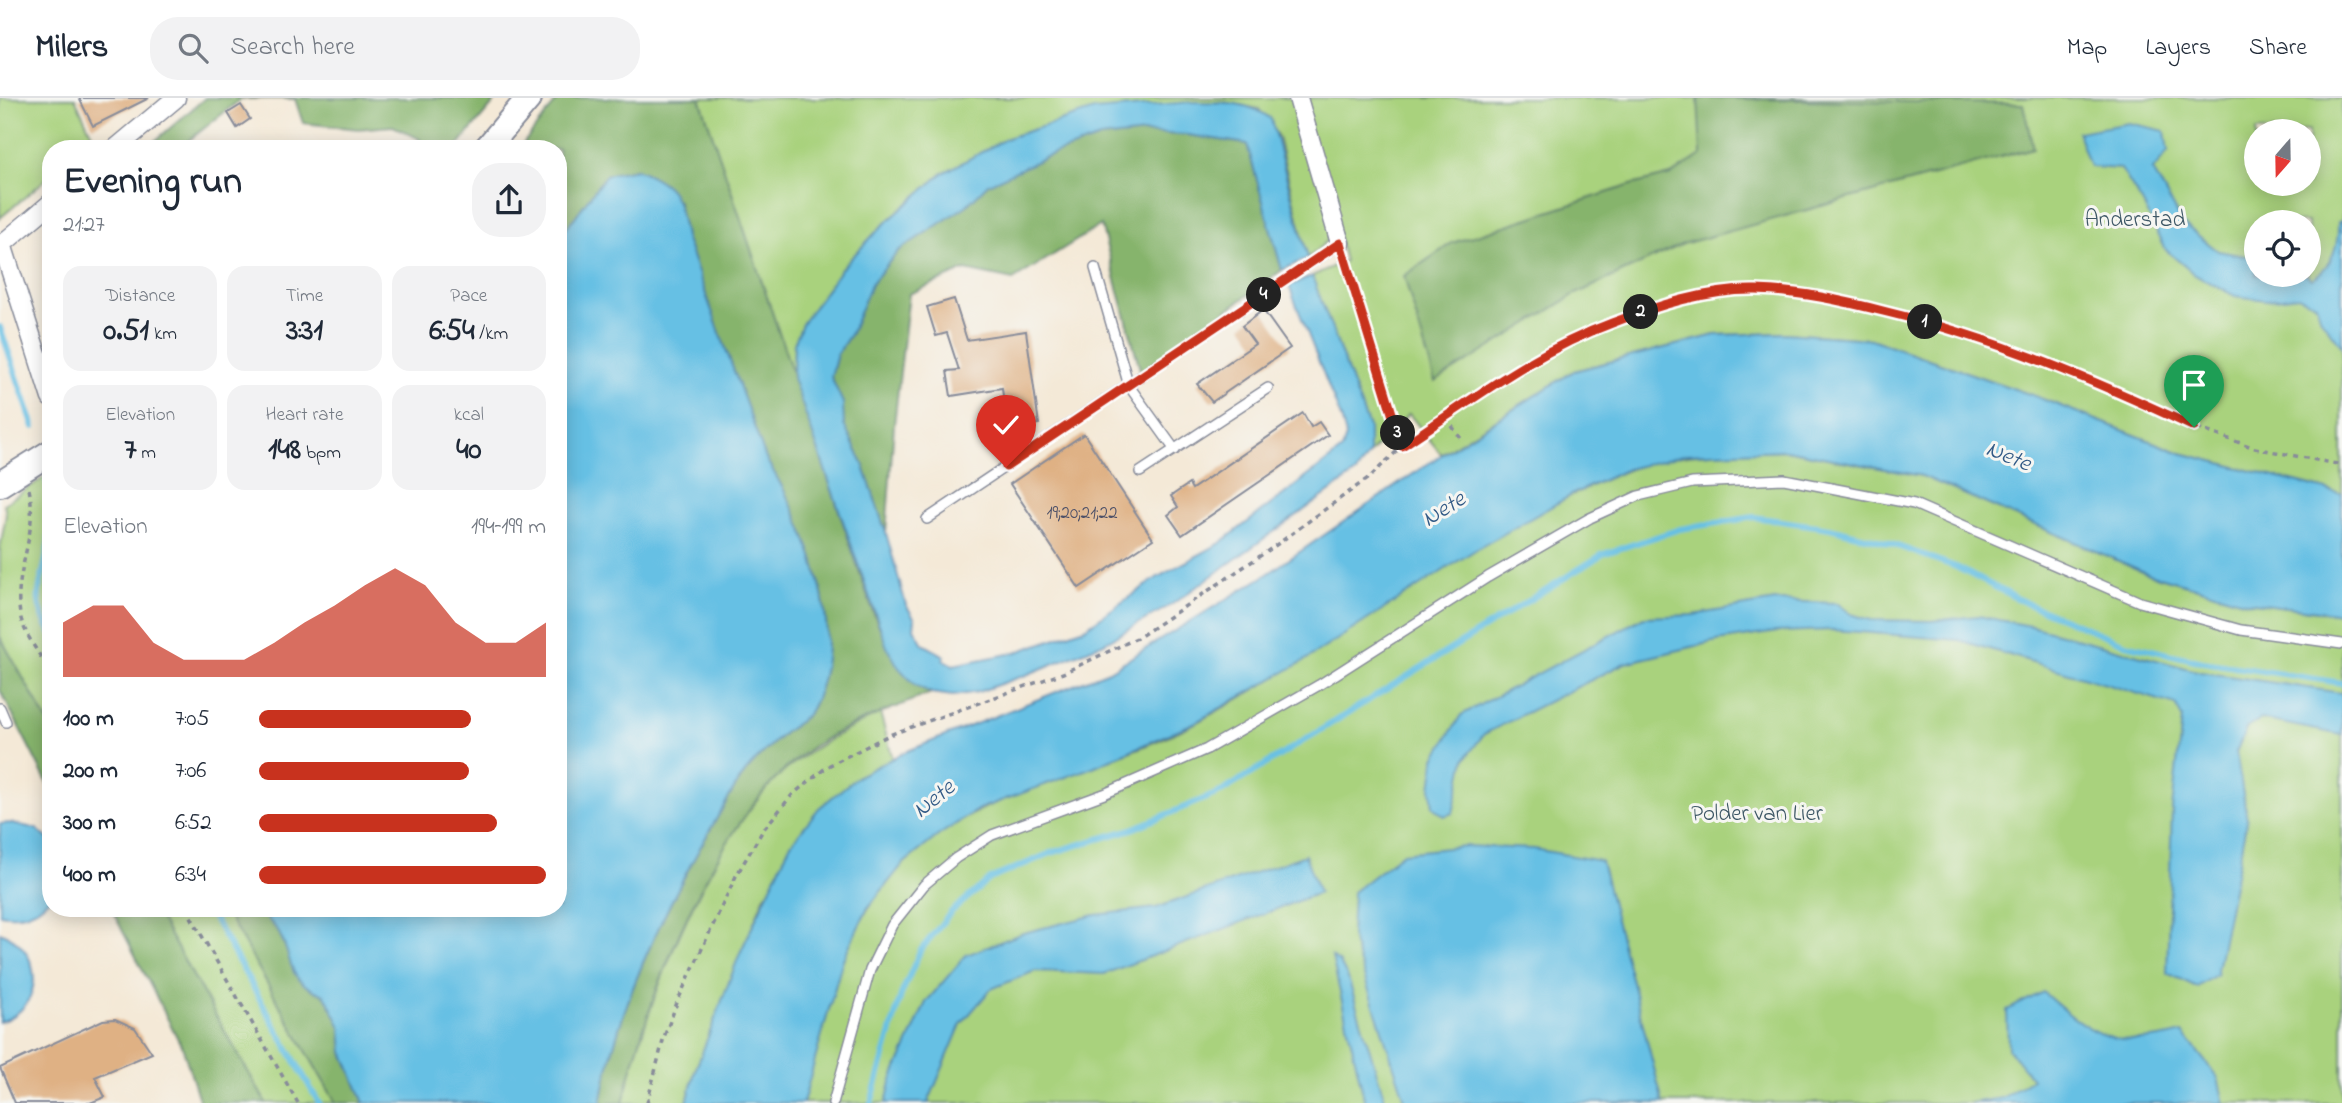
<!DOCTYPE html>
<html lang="en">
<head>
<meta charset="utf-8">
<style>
	:root { --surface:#fff; --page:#f2f2f3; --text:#1f2937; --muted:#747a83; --line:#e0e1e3; --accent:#c8321e }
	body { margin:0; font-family:"Indie Flower",sans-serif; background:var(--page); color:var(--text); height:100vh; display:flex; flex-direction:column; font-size:26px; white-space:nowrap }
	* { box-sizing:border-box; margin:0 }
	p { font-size:23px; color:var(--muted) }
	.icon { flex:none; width:38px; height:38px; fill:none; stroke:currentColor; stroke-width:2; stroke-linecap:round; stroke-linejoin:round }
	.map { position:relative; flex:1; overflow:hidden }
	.drawer { position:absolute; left:42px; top:42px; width:525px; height:777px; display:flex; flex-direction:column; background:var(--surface); border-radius:28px; box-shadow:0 4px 18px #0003 }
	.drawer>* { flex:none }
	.needle { width:46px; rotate:200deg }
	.tools { position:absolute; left:2244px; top:21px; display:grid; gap:14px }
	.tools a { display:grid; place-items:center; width:77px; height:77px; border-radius:50%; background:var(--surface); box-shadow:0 4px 18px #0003; font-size:35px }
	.pin { position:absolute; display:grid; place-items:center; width:60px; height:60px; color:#fff; margin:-72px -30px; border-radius:50% 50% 50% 0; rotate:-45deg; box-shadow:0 0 7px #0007 }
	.pin .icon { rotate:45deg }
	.km { position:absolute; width:35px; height:35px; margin:-18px; border-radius:50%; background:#222; color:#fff; font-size:19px; line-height:35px; text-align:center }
	.round { display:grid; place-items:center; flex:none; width:74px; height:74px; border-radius:28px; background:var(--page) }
	.overview { display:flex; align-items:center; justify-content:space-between; height:119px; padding:0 21px }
	h1 { font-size:38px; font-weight:700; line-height:52px }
	.metrics { display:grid; grid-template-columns:repeat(3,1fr); gap:10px; height:119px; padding:7px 21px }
	.metrics div { display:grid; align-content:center; border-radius:18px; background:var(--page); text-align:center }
	.metrics b { font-size:30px; font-weight:700 }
	.metrics small { font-size:19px; font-weight:400 }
	.metrics p { font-size:19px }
	.chart { height:196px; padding:14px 21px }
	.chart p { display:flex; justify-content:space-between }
	.chart svg { width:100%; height:126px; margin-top:7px; fill:var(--accent); opacity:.7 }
	ul { padding:0 21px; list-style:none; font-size:23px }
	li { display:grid; grid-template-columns:112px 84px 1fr; align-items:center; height:52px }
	li i { height:18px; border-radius:9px; background:var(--accent) }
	header { display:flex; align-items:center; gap:42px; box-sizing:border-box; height:98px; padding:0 35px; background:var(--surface); border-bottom:2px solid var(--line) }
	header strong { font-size:33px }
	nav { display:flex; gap:38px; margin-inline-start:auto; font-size:24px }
	.search { width:490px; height:63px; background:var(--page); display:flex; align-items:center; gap:18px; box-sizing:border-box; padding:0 24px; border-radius:28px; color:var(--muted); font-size:26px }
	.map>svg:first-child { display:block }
</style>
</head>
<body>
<header>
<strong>Milers</strong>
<div class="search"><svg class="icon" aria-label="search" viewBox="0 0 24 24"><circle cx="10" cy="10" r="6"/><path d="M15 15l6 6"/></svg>Search here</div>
<nav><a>Map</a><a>Layers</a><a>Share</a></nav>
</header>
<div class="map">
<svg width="2342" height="1005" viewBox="0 0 2342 1005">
	<rect width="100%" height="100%" fill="#f6f6f2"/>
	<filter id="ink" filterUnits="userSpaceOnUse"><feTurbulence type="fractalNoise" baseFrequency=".0143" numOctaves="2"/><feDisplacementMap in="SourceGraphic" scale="14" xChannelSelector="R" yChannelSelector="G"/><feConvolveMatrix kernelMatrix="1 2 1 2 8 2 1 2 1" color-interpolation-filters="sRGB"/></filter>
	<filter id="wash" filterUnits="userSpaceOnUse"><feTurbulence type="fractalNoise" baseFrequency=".00686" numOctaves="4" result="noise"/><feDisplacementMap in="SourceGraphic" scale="28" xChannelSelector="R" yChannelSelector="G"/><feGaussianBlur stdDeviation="1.57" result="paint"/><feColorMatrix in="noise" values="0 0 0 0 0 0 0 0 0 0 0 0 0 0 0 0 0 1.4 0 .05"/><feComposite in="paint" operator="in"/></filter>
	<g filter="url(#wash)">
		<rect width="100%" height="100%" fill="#f4e9d7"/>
		<path fill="#a9d27d" stroke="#62806e" stroke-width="2" fill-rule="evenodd" d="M0,0h75l19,41 -12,10h-31v26l-51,43z
			M700,0h1642v396l-161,-41 -149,-58 -161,-56 -87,-6 -69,2 -141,36 -133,83 -32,-40 -40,40v-26l-57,-152 33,-15 -8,-29 -29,26 -30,-121 -19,-28 -36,-7 -75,4 -205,67 -62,54 -40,42 -47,75 -1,34zM2256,33h52v53h-52zM2256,124h52v53h-52z
			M1786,352l136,26 227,98 98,28 95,12v489h-1539c19,-83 38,-178 101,-240 80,-77 197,-90 293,-141 145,-77 275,-188 428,-251 50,-21 107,-19 161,-21z
			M51,375v255l-51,-91v-88l6,-35 -2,-10z
			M880,615l13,46 -35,17 -94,121 -69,174 -8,32h-64c22,-96 83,-256 154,-325 30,-29 66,-46 103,-65z
			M154,810h70l112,195h-70z"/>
		<path fill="#86b46c" stroke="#507265" stroke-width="2" d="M205,0h293l-43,51h-43l8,-10 -27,-13 -35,3 -55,-6 -8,-24h-54l-63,50h-18l-5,-8z
			M559,0h141l172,511c14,34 25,67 59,84 -39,16 -82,30 -117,53 -97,65 -166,247 -191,357h-22c19,-114 77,-220 136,-319 11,-18 31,-36 47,-51 8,-7 22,-14 27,-24 40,-76 -4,-184 -45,-250l-81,-222 -7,-36 -42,-32 -30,6 -48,65v-91h-39z
			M1698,0l325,6 10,44 -350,96 -109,51 -139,87 -31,-106 48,-33 179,-58 40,-10 30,-20z
			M1145,35l43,2 59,9 35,126 -141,103 -40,-148 -88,55 -48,-10 -56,24 -15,131 -8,108 -23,-69 -19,-39 -2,-22 -11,-26 6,-23 14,-21 20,-49 27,-33 68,-45 22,-22 60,-28 52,-18z
			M0,539l51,91v62l-51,-100z
			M111,810h43l112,195h-66l-17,-54z
			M224,810h33c7,8 17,16 22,25 17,30 5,47 46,62l16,32 2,25 21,51h-28z"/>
		<path fill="#66c0e4" stroke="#4078a1" stroke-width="2" d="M1190,4c27,0 59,-2 81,17l37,139 -26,12 -35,-126 -59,-9 -43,-2 -45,5 -52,18 -60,28 -22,22 -68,45 -27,33 -20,49 -14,21 -6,23 12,26 1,22 19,39 23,69 20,72 9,14 -1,9 9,16 22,12 -2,4 10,5 61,-12 71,-25 73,-51 61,-33 123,-94 4,-14 -5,-18 -52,-132 23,-10 57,152v26l-13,19 -185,132 -67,38 -78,32 -48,17 -25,4 -22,-3 -16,-8 -16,-17 -12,-21 -94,-269 1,-34 8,-20 39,-55 40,-42 62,-54 64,-35 87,-28z
			M2129,25l36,8 3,21 -15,18 28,52 37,29 38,7v17h50l6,4c20,-13 27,-33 26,-57l4,-1v125l-21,-27 -5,-15 -18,-8 -31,4 -32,-4 -40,-21 -29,-25 -23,-46 -22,-35 -31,-2 -12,-35z
			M636,71c41,16 41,27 49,68l81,222c41,66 85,174 45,250 -5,10 -19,17 -27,24 -16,15 -36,33 -47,51 -59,98 -117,205 -136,319h-237l-21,-51 -2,-25 -16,-32c-42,-16 -29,-31 -46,-62 -5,-9 -15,-17 -22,-25h301v-668l48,-65z
			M1784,235l87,6 161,56 149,58 161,41v120l-95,-12 -98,-28 -227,-98 -136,-26 -99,4 -59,15 -51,23 -105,60 -168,109 -110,62 -101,44 -114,42 -40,26 -36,29 -36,45 -24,50 -40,144h-116l8,-32 45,-118 50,-108 29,-37 39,-32 47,-24 204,-81 157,-96 169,-116 139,-88 141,-36z
			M1775,503l62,2 14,11 20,6 61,1 46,-5 53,10 170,46 141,21v42l-81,-16 -14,8 -11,25 11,67 -31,156 -19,12 -30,-14 5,-164 10,-91 -6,-13 -217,-65 -126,-10 -56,2 -60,9 -92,22 -141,71 -19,25 -12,54 -9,3 -11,-9 -2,-18 4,-31 26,-43 183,-98 49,-2z
			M12,725l25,6 14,13v54c-13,16 -31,22 -51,18v-90z
			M1465,748l69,3 67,12 62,242h-257l-55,-167 2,-44 50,-39z
			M1305,757l14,38 -215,81 -69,-3 -44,18 -30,35 -33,79h-42l5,-21 35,-80 40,-47 57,-22 72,-18 61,-7z
			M0,834c43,16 47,75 0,90z
			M1332,859l8,6 8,15 38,125h-21z
			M2043,894c49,44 73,58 140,41l35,45 6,25h-253l31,-5 30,-19 -24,-30 -1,-39z"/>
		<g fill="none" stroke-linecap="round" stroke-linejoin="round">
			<path stroke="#66c0e4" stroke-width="6" d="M0,229l34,100
				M47,383l4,20
				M51,406c-1,14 0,30 -3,44 -6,40 -19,46 3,85
				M208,810l111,195
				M871,1005l30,-108 19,-44 31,-39 39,-33 61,-26 81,-24 91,-38 380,-237 77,-25 74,-12 76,11 59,15 67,24 72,37 98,40 77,18 139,21"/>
		</g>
		<g id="blocks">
			<path fill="#dfb184" d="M79,0h70l-56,28z
				M241,7l9,14 -13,9 -9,-15z
				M954,201l13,41 59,-9 13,93 -32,4 -5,-40 -51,8 -4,-25 12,-1 -12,-37 -11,3 -9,-29z
				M1263,212l27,38 -78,54 -15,-18 58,-40 -13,-18z
				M1303,315l8,14 8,-5 9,13 -146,100 -14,-20 10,-8 -7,-11 18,-12 3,5z
				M1084,336l69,105 -74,49 -69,-104z
				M115,921l20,9 17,25 -57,24 10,20 -15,6h-75l-15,-35 103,-48z"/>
		</g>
	</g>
	<g filter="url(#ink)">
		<use href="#blocks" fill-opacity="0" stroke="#888c9a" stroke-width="2"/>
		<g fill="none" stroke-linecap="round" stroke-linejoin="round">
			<g stroke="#888c9a" stroke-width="12">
				<path id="service" d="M1095,170l34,118 46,64
					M1140,374l128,-84
					M927,421l413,-276
					M0,610l6,14
					M833,1005l37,-133 22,-45 32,-40 32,-27 36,-23 112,-41 103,-45 112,-64 169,-108 102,-59 48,-22 54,-13 92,-4 130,25 226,98 101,28 101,14"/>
			</g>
			<g stroke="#888c9a" stroke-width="21">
				<path id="minor" d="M1298,0l42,145
					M115,51l61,-51
					M2,146l49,154
					M0,148l51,-43"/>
			</g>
			<g stroke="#888c9a" stroke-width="28">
				<path id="secondary" d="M486,51l43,-51
					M0,386l51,-32"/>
			</g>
			<path stroke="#888c9a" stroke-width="3.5" stroke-dasharray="5 5" stroke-linecap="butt" d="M1345,163l57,185
				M1446,320l16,22
				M29,391c10,46 -16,84 -9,125 3,19 21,42 31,59
				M186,810l112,195
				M647,1005l17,-66 14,-37 58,-124 27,-46 29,-35 36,-29 61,-31 174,-62 76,-36 133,-89 99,-72 31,-30 96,-67 111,-55 47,-17 58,-13 41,-4 46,4 52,9 165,47 176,77 61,21 87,17"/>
			<use href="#service" stroke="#fff" stroke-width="9"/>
			<use href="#minor" stroke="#fff" stroke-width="18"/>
			<use href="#secondary" stroke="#fff" stroke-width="24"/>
		</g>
	</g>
	<g fill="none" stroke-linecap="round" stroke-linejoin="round" filter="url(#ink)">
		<g stroke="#fff" stroke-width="14">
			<path id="route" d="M1006,369l334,-224 62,203c69,-45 131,-94 210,-123 44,-17 96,-34 144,-33 44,1 88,11 131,22 107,26 207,68 307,115"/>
		</g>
		<use href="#route" stroke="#c8321e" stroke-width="9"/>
	</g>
	<g text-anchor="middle" stroke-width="6" stroke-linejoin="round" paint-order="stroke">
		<g font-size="19" fill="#4c5068">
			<text x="1082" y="420">19;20;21;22</text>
		</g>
		<g font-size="23" fill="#3e5866" stroke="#f6f6f2">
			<text x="2135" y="128">Anderstad</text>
			<text x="1757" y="722">Polder van Lier</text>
		</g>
		<g font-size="24" font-style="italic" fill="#325a86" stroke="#f6f6f2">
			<text transform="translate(2009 357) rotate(22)" y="8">Nete</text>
			<text transform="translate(1443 410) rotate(-32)" y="8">Nete</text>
			<text transform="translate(933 700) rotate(-39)" y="8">Nete</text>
		</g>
	</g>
</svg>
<div class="tools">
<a><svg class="needle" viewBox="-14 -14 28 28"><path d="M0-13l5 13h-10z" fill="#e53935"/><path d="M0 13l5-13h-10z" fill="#747a83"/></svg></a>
<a><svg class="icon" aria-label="locate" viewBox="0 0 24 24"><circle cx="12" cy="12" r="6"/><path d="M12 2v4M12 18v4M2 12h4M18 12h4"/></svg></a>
</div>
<div class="pin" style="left:2194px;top:329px;background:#1e9e55"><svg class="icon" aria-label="arrive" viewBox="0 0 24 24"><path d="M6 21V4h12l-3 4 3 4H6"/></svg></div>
<div class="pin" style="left:1006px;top:369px;background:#d93025"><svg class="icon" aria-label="check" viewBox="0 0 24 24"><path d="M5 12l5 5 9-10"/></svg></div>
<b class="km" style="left:1925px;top:224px">1</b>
<b class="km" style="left:1641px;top:214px">2</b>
<b class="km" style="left:1398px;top:335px">3</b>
<b class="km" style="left:1264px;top:197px">4</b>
<section class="drawer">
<div class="overview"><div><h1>Evening run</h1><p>21:27</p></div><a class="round"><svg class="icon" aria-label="share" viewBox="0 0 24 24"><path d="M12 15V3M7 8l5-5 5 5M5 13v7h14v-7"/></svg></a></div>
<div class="metrics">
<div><p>Distance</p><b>0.51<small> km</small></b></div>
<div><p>Time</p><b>3:31</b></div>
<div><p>Pace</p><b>6:54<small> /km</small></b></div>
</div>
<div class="metrics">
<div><p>Elevation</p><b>7<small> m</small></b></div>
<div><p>Heart rate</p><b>148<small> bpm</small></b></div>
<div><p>kcal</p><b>40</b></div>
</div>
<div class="chart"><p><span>Elevation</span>194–199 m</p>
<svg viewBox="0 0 160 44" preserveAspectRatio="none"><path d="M0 44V25L10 19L20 19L30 32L40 38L50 38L60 38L70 32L80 25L90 19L100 12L110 6L120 12L130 25L140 32L150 32L160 25V44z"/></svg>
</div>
<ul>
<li><b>100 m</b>7:05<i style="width:74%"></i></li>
<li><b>200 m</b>7:06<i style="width:73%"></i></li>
<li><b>300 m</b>6:52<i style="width:83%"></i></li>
<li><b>400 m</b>6:34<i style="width:100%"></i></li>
</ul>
</section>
</div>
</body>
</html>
